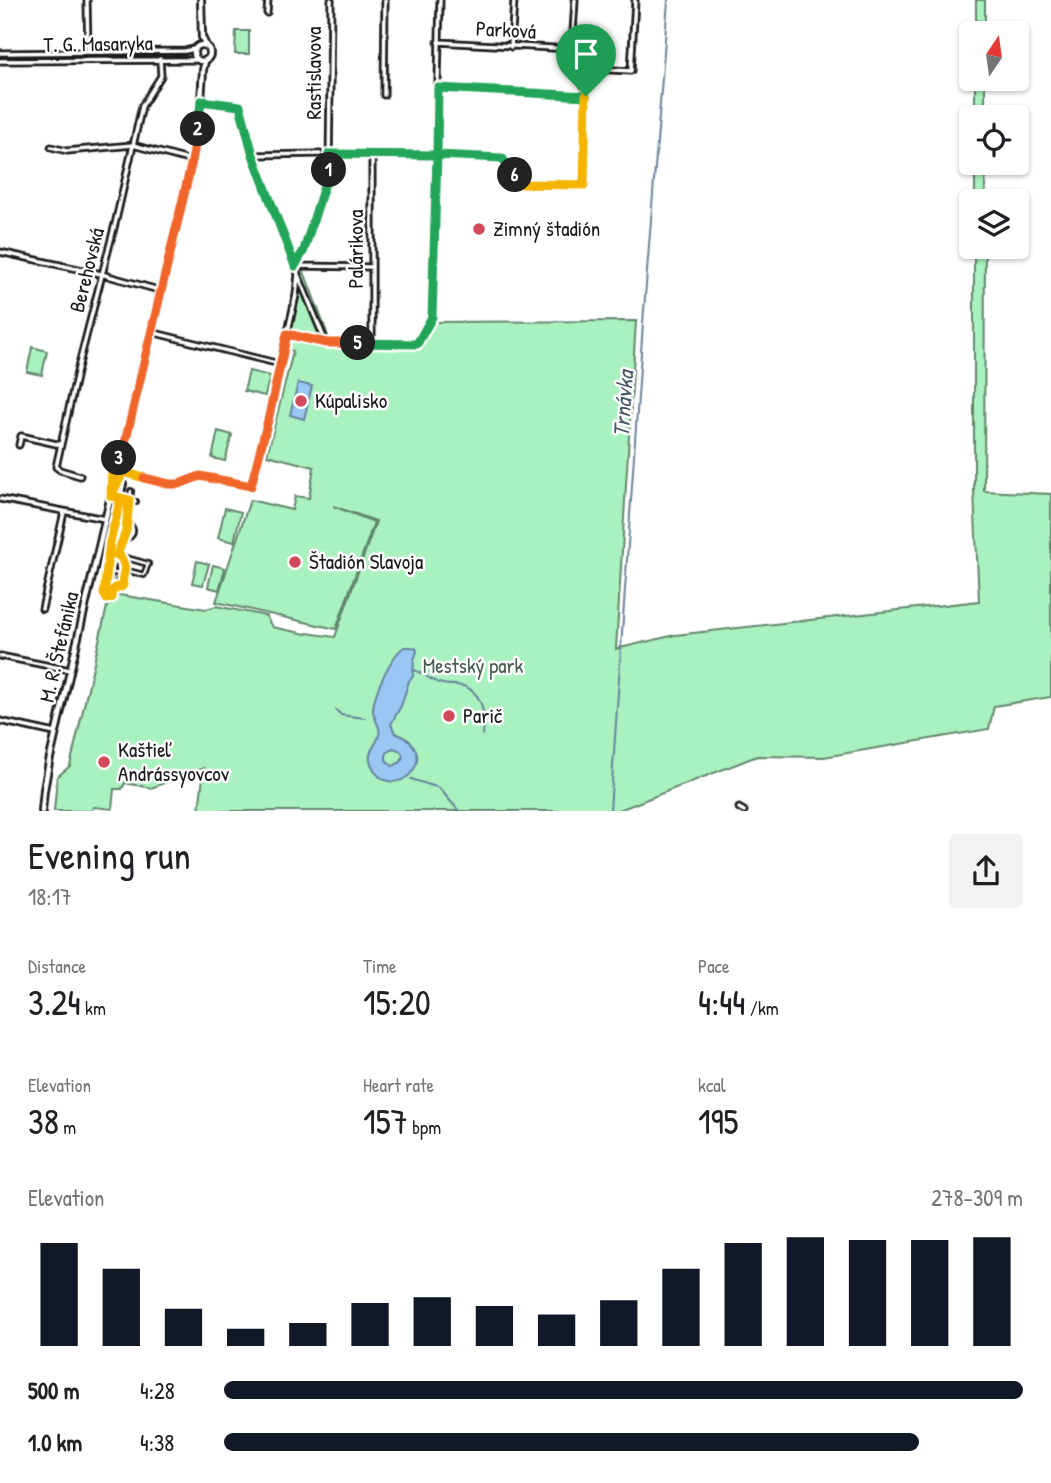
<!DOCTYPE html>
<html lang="en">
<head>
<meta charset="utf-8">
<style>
	:root { --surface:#fff; --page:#f2f2f2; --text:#202124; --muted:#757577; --accent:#111827 }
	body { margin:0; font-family:"Patrick Hand",sans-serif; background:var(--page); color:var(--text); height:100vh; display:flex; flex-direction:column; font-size:26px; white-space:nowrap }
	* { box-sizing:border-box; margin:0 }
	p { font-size:23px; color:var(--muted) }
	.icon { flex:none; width:38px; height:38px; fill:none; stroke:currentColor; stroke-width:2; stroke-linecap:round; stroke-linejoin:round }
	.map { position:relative; height:811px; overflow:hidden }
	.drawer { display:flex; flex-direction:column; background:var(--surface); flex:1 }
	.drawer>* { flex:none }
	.needle { width:46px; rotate:13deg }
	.controls { position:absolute; left:959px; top:21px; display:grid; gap:14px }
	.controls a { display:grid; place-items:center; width:70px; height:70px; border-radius:7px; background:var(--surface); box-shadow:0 2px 5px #0004; font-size:35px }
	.pin { position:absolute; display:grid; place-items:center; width:60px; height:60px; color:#fff; margin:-72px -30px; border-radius:50% 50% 50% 0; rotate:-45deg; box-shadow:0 0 7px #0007 }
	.pin .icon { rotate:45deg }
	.km { position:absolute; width:35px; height:35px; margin:-18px; border-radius:50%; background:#222; color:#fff; font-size:19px; line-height:35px; text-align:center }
	.round { display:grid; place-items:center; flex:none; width:74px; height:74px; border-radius:7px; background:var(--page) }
	.headline { display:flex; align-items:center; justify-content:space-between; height:119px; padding:0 28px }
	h1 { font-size:38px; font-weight:600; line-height:52px }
	.stats { display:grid; grid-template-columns:repeat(3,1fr); gap:10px; height:119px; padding:7px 28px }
	.stats div { display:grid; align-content:center }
	.stats b { font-size:35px; font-weight:600 }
	.stats small { font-size:19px; font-weight:400 }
	.stats p { font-size:19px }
	.chart { height:196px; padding:14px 28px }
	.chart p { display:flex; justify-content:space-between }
	.chart svg { width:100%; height:126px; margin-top:7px; stroke:var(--accent); stroke-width:6 }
	ul { padding:0 28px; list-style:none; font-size:23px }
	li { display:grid; grid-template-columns:112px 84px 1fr; align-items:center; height:52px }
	li i { height:18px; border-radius:9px; background:var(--accent) }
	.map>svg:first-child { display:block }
</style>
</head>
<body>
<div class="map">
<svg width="1051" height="811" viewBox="0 0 1051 811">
	<rect width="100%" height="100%" fill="#fff"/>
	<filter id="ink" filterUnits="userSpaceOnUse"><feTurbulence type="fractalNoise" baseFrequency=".0143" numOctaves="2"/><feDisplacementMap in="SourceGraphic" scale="14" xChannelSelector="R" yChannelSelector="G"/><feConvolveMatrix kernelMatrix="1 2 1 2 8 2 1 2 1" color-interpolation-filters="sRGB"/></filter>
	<g filter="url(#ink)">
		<path fill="#a9f1be" stroke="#62866d" stroke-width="2" d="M976,0h9v33h-9z
			M236,31h13v23h-14z
			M975,79h10v38h-10z
			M975,163h10v38h-10z
			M974,247h11l-1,244 67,3v203l-57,9 -5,23 -165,28 -67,-1 -140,55h-418l5,-43 -53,20 -26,-5 -3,6h-8l-2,20 -18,-2 -3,4h-37l3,-34 13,-11 38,-164 -6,-5 -1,-5 105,17 10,-3 50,10 6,11 34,7 1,-1 28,4 41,-116 -43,-15 41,16 -38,107 -120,-27 34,-102 42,10 3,-14 14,2 5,-31 -47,-12 26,-104 -7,-3 13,-51 1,-27 3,-1 27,72v5l84,1 6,-3 13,-22 203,-1 -20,328 59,-14 304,-34 -5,-109z
			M32,347l15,4 -5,24 -15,-3z
			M249,371l21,5 -5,20 -21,-5z
			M218,431l14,4 -7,26 -13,-3z
			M225,508l16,4 -7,30 -16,-4z
			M197,561l12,3 -6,21 -11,-2z
			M213,565l12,3 -6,22 -11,-3z"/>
		<path fill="#99c6f3" stroke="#67829d" stroke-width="2" fill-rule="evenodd" d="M298,383l14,3 -8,33 -14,-4z
			M404,647h7l5,1 1,3 -3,9 -1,16 -4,5 -8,25 -10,18 4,9c48,17 7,68 -18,41 -3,-4 -6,-9 -7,-14 -2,-10 7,-15 9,-25 3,-8 -6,-16 -6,-25 0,-16 18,-54 31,-63zM393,748l6,2 4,5 -2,7 -8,4c-6,-3 -9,-7 -6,-13z"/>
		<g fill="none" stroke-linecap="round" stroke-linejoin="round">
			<path stroke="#67829d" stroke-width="2" d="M414,670c9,3 16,10 25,13 9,3 19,1 27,4 18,8 19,31 17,48
				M336,710l5,5 24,3
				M411,779l28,9 20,23
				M610,811l33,-488 25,-323"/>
			<g stroke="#1c1c1c" stroke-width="8">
				<path id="pedestrian" d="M112,497l24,5
					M119 531a7 7 0 1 1 14 0a7 7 0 1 1-14 0Z
					M109,553l39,11 -4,11 -19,-5
					M120,556l5,11 -3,14
					M110,572l14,3
					M109,578l17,-46 5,-41
					M118,581l5,2 -2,4 -5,-2z
					M104 595a4 4 0 1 1 8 0a4 4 0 1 1-8 0Z
					M105,593l5,-51 14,-58"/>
			</g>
			<g stroke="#1c1c1c" stroke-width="9">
				<path id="minor" d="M87,0l1,52
					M267,13l1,-13
					M438,42l134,7
					M511,47l3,-47
					M0,53l185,-2 9,-2
					M0,61l197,-1
					M575,68l56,3 4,-71
					M438,88l148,8
					M384,95l1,-95
					M51,147l16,4 66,-6 59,16
					M329,154l108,1 65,3 20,26 62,1 2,-89 -2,-11 -11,-17 -1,-19 3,-49
					M253,155l67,-1
					M0,252l101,22 54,15
					M295,266l9,-16 25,-81 2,-169
					M295,266l77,1
					M299,277l27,66
					M151,332l129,32
					M287,334l39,9 87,1 7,-3 12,-24 8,-317
					M372,344v-190
					M19,445l2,-9 40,9
					M123,472l46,12h10l21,-8 51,10 18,-70 27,-121 2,-21 -45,-119 -13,-49 -39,-5
					M80,476l-20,-6 -4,-3 22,-99 38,-148 26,-114 19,-30 -1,-17
					M0,499l105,20
					M42,609l22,-97
					M0,656l70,14
					M0,721l55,12
					M739,808l5,3"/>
			</g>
			<g stroke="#1c1c1c" stroke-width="10">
				<path id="tertiary" d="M201,0l1,37 4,9
					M194 53a8 8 0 1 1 16 0a8 8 0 1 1-16 0Z
					M111.5 472a5.5 5.5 0 1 1 11 0a5.5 5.5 0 1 1-11 0Z
					M115,467l7,-16
					M122,469l2,-22 15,-65 53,-221 8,-45 3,-46 2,-9
					M42,811l2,-21 5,-28 63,-271v-17"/>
			</g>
			<use href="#pedestrian" stroke="#fff" stroke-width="2.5"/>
			<use href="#minor" stroke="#fff" stroke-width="3.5"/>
			<use href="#tertiary" stroke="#fff" stroke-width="4.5"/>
		</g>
	</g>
	<g fill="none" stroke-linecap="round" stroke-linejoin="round" filter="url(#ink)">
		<g stroke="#fff" stroke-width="14">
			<path id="split-1" d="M329,170v-16l108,1 1,-67 148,8"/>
		</g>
		<g stroke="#fff" stroke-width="14">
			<path id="split-2" d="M198,129l3,-28 39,5 13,49 42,111 9,-16 25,-80"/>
		</g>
		<g stroke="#fff" stroke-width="14">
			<path id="split-3" d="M119,458l5,-11 68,-286 6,-32"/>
		</g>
		<g stroke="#fff" stroke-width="14">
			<path id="split-4" d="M119,458l-7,12 -1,26 10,2 -11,44 -6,52 3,5 4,-1v-6l6,-5h4l2,-2c-3,-12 7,-12 -3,-29l-3,-1 9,-24 3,-31 -18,-4 12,-24 21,6"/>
		</g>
		<g stroke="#fff" stroke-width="14">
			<path id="split-5" d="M144,478l25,6h10l21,-8 51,10 18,-70 18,-82 39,9h32"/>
		</g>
		<g stroke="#fff" stroke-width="14">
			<path id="split-6" d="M358,343l59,1 15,-27 5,-162 65,3 13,17"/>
		</g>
		<g stroke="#fff" stroke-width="14">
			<path id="split-7" d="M515,175l7,9 62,1 2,-89"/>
		</g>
		<use href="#split-1" stroke="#22a559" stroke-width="9"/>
		<use href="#split-2" stroke="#22a559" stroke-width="9"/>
		<use href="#split-3" stroke="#f0652b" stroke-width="9"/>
		<use href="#split-4" stroke="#f5b400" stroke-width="9"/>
		<use href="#split-5" stroke="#f0652b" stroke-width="9"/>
		<use href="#split-6" stroke="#22a559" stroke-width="9"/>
		<use href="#split-7" stroke="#f5b400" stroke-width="9"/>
	</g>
	<g fill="#d1495b" stroke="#fff" stroke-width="2.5">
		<circle cx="479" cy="229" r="7"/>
		<circle cx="301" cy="401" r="7"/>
		<circle cx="295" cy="562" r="7"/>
		<circle cx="449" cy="716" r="7"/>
		<circle cx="104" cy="762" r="7"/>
	</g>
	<g text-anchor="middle" stroke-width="5" stroke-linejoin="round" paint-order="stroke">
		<g font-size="21" fill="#1c1c1c" stroke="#fff">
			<text transform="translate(506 30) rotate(3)" y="7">Parková</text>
			<text transform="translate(98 44) rotate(-1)" y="7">T. G. Masaryka</text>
			<text transform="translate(314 73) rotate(-90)" y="7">Rastislavova</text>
			<text transform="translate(356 249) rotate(-90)" y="7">Palárikova</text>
			<text transform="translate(87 270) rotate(-76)" y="7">Berehovská</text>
			<text transform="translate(59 647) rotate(-77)" y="7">M. R. Štefánika</text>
		</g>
		<g font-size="21" fill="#1c1c1c" stroke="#fff" text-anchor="start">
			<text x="493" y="236">Zimný štadión</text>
			<text x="315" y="408">Kúpalisko</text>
			<text x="309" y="569">Štadión Slavoja</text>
			<text x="463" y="723">Parič</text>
			<text x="118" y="757">Kaštieľ<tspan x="118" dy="24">Andrássyovcov</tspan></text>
		</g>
		<g font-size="21" fill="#465c4d" stroke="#fff">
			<text x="473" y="673">Mestský park</text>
		</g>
		<g font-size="23" font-style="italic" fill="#485867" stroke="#fff">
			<text transform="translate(623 404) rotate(-86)" y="8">Trnávka</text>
		</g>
	</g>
</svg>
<div class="controls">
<a><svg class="needle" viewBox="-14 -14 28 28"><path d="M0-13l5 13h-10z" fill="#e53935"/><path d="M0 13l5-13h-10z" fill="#757577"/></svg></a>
<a><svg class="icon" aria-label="locate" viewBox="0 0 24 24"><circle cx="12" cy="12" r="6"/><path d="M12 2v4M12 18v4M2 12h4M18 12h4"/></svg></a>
<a><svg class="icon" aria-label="layers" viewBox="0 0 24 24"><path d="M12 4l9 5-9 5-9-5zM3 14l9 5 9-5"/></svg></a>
</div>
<div class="pin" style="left:586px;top:96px;background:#1e9e55"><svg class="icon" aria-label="arrive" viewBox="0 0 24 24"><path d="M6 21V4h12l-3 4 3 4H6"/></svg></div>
<b class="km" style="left:329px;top:170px">1</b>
<b class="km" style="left:198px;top:129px">2</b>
<b class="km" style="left:119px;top:458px">3</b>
<b class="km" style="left:358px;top:343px">5</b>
<b class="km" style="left:515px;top:175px">6</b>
</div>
<section class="drawer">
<div class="headline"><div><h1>Evening run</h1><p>18:17</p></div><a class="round"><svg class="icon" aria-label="share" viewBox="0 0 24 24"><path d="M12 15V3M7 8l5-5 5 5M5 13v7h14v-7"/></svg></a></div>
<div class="stats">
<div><p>Distance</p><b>3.24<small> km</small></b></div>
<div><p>Time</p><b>15:20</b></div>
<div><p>Pace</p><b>4:44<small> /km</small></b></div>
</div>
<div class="stats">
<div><p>Elevation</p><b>38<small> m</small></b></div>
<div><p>Heart rate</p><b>157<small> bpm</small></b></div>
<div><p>kcal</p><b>195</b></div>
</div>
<div class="chart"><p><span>Elevation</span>278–309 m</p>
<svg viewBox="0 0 160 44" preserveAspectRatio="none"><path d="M5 44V8M15 44V17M25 44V31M35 44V38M45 44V36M55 44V29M65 44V27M75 44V30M85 44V33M95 44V28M105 44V17M115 44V8M125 44V6M135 44V7M145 44V7M155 44V6"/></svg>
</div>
<ul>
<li><b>500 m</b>4:28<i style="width:100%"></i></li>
<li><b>1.0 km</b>4:38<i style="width:87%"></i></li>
</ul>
</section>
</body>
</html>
